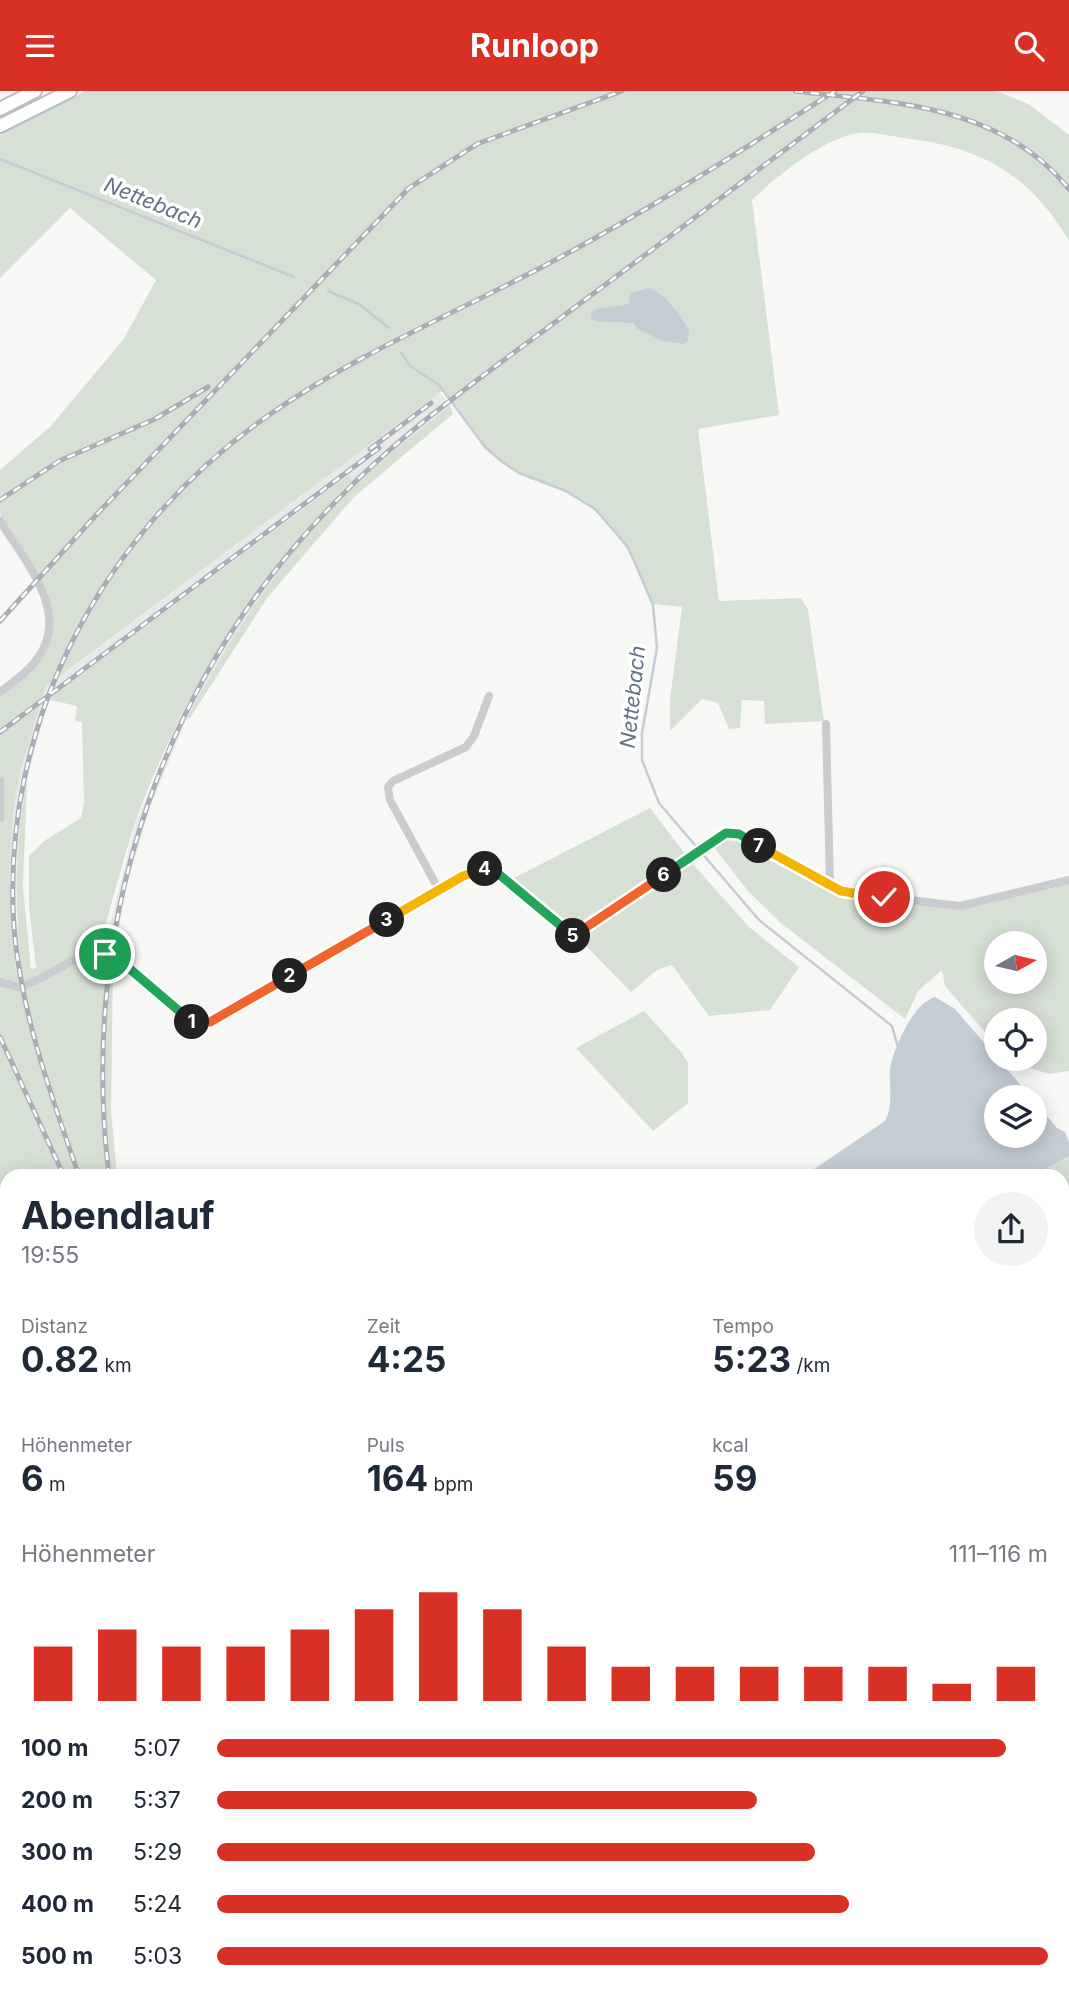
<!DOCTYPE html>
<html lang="de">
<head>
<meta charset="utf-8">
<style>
	:root { --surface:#fff; --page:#f2f2f3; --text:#1f2937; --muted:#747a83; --accent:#d93025 }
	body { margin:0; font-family:Inter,sans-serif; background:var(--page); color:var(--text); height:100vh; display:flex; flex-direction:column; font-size:26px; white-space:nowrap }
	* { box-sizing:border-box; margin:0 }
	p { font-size:23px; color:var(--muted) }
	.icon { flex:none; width:38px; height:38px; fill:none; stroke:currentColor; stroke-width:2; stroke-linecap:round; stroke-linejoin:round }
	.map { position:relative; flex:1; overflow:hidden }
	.side { position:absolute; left:0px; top:1078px; width:1069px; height:831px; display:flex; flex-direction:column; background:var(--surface); border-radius:21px 21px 0 0; box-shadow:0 4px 18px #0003 }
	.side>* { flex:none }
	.needle { width:46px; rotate:82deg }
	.buttons { position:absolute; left:984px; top:840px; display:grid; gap:14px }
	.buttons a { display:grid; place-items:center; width:63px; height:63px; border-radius:50%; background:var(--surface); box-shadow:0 4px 18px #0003; font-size:35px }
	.pin { position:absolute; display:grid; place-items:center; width:60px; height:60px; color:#fff; margin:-30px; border:4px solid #fff; border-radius:50%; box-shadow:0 2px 7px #0007 }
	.km { position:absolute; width:35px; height:35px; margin:-18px; border-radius:50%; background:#222; color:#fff; font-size:19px; line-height:35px; text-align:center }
	.round { display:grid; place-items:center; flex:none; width:74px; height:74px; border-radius:37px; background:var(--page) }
	.summary { display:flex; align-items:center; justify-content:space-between; height:119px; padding:0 21px }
	h1 { font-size:38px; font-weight:700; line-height:52px }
	.figures { display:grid; grid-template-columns:repeat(3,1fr); gap:10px; height:119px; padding:7px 21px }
	.figures div { display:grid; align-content:center }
	.figures b { font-size:35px; font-weight:700 }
	.figures small { font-size:19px; font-weight:400 }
	.figures p { font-size:19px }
	.chart { height:196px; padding:14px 21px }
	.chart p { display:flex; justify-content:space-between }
	.chart svg { width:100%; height:126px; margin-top:7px; stroke:var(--accent); stroke-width:6 }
	ul { padding:0 21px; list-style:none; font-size:23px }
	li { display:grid; grid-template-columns:112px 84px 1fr; align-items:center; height:52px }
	li i { height:18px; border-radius:9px; background:var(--accent) }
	header { display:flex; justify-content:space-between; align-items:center; height:91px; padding:0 21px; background:var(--accent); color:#fff; font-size:32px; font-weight:700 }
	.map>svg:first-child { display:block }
</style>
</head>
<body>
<header><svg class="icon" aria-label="menu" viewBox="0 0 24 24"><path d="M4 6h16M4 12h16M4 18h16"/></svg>Runloop<svg class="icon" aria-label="search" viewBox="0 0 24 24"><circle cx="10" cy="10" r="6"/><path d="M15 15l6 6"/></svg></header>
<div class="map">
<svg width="1069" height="1908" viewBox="0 0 1069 1908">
	<rect width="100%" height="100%" fill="#f7f8f5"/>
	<path fill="#e8e9e8" d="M440,301l10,14 -90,75 -28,28 -64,77 -46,69 -35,63 -37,89 -23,77 -12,66 -11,-2 33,-129 58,-130 44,-74 31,-42 82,-92 -3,-5 -301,223 -21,81 -9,70 -2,66 8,65 -9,-11 -5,-45 -1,-49 5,-71 7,-36 25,-83z
		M1069,1590v318h-38l-1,-6h32v-297z"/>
	<path fill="#d7e0d5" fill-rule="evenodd" d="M85,0h912l33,14 39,30v106c-39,-67 -90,-95 -166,-103 -13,-2 -30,-6 -43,-5 -36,4 -83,43 -108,67l27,215 -81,14 21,172 82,-3 7,12 16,111 -59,3 -1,-23 -22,-1 -2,28 -11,1 -11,-26 -16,-4 -32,32v-31l12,-93 -29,-3c-19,-47 -41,-91 -90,-114 -21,-10 -44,-15 -63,-30 -23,-18 -39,-46 -57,-70l-397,296 -25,83 -7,36 -5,71 7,94 6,-1c-9,-64 -6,-126 5,-189l-4,106 8,83 5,-1 -7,-61v-51l15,-15 37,-23 3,-15 -2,-81 -7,-1 2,-15 -27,-6 -3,7 1,-8 301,-224 3,6c-96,94 -169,211 -215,337 -14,40 -24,82 -36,123v20l12,3 -2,147 6,65h-110v518l-7,2v-1004c71,-56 60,-75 19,-146 -6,-9 -16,-22 -19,-33 0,-12 0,-30 0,-43l50,-43 73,-87 33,-60 -86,-72 -70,70v-143z
		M450,315l3,8 -99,83 -87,101 -77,120h-3c46,-86 100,-170 172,-237 29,-26 60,-51 91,-75z
		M650,717l42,55 57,64 50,40 -29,43 -61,6 -37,-51 -15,5 -26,22 -45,-46v-9l-72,-59z
		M739,743l102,57 105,14 123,-25v191l-20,3 -40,-13 -1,-2h26v-39h-38v25l-51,-59 -3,-16 -24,21 -13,28 -123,-95 -33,-32 -37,-47 3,-6zM996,852h38v39h-38z
		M644,920l38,42 6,10v40l-35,28 -77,-83z
		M1069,1065v110h-7v-90h-29z
		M1069,1406v184l-7,15v-184z
		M7,1609v82l-7,3v-82z
		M261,1902h122l2,6h-133z
		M809,1902h221l1,6h-223z"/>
	<path fill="#c5cdd4" d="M648,197c17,4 32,28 41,42l-1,11 -5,3 -20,-3 -26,-12 -3,-6 -38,-2 -5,-3v-5l6,-4 32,-5 2,-11z
		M935,906l20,12 76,88h-35v39h38v-35l23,27 8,4 4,10v14l-36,20h-229l81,-55c10,-17 2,-41 6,-58 6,-21 23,-60 44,-66z"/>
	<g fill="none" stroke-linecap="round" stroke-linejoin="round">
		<path stroke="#c5cdd4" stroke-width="2.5" d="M0,68l294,118
			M328,200l31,13 30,24
			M401,262l9,13 29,19 46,62 16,14 18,12 47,18 29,18 33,38 25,58 4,43 -15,85v27l17,43 100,117 133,106 7,25
			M270,1908l9,-6"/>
		<path stroke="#c5cdd4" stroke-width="14" d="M0,1609l7,-2"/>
		<g stroke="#bbbfc5" stroke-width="16">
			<path id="secondary" d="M1062,1418l7,-20
				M808,1908l1,-6"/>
		</g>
		<g stroke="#babdc2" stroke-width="16">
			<path id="primary" d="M0,18l35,-18
				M0,35l70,-35"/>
		</g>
		<path stroke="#caccd0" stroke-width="8" d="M0,430c24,39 72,92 37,138 -9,13 -24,23 -37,33
			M826,633l4,161
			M0,690v37
			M439,799l-49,-90 -2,-13 5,-6 73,-34 8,-11 15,-40
			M0,891l19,5c22,-6 39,-20 60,-29 41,-18 82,41 112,64l13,2 268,-153h23l79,67 152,-105 13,1 111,59 110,13 109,-26
			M0,1797l7,-4
			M104,1906l7,-4
			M43,1908l11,-6"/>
		<path stroke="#caccd0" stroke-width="10" d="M614,1908l4,-6"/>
		<use href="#secondary" stroke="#fff" stroke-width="12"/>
		<use href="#primary" stroke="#fff" stroke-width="12"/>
		<g stroke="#a9adb5" stroke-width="5">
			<path id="rail" d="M795,0c100,12 205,13 274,98
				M370,358l61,-46
				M0,409l59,-39 96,-42 53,-32
				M0,530l98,-108 311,-325 68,-44 145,-53
				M0,641l379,-284
				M0,946l64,139
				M79,1085c-28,-82 -58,-162 -65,-249 -14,-205 90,-397 255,-512 84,-59 182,-100 273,-148 101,-53 197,-115 293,-176
				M109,1085c-31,-257 55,-506 240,-688 63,-63 138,-115 209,-168 102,-76 204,-153 305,-229
				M354,1902l2,6"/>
		</g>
		<use href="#rail" stroke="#fff" stroke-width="2.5" stroke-dasharray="8" stroke-linecap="butt"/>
	</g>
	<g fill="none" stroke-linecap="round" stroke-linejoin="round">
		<g stroke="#fff" stroke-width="14">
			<path id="split-1" d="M105,863l19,10 68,58"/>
		</g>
		<g stroke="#fff" stroke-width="14">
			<path id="split-2" d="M192,931h18l80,-46"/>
		</g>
		<g stroke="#fff" stroke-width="14">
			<path id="split-3" d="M290,885l97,-56"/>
		</g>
		<g stroke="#fff" stroke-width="14">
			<path id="split-4" d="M387,829l76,-44 22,-7"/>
		</g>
		<g stroke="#fff" stroke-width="14">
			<path id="split-5" d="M485,778l10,2 78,65"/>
		</g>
		<g stroke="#fff" stroke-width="14">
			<path id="split-6" d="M573,845l91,-61"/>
		</g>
		<g stroke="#fff" stroke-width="14">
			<path id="split-7" d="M664,784l62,-42 13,1 20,12"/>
		</g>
		<g stroke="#fff" stroke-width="14">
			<path id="split-8" d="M759,755l82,45 18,3"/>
		</g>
		<g stroke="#fff" stroke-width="14">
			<path id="split-9" d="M859,803l25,3"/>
		</g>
		<use href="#split-1" stroke="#22a559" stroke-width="9"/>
		<use href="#split-2" stroke="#f0652b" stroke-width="9"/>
		<use href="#split-3" stroke="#f0652b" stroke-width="9"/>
		<use href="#split-4" stroke="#f5b400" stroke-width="9"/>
		<use href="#split-5" stroke="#22a559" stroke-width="9"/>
		<use href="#split-6" stroke="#f0652b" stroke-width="9"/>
		<use href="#split-7" stroke="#22a559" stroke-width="9"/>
		<use href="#split-8" stroke="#f5b400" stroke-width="9"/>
		<use href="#split-9" stroke="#f5b400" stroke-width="9"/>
	</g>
	<g text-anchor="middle" stroke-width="7" stroke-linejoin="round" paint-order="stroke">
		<g font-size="21" font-style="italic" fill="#607384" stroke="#fff">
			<text transform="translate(153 112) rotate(22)" y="7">Nettebach</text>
			<text transform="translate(633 606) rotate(-84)" y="7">Nettebach</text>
		</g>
	</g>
</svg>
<div class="buttons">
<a><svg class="needle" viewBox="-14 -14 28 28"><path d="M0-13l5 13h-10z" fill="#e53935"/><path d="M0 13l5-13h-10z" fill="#747a83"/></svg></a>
<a><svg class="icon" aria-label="locate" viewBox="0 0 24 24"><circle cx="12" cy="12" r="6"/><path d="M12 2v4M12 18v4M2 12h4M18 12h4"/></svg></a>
<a><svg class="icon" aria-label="layers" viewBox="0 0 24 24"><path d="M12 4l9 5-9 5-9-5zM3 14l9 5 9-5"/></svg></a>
</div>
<div class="pin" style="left:105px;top:863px;background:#1e9e55"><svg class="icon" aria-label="arrive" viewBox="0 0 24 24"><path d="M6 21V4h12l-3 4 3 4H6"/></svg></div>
<div class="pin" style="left:884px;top:806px;background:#d93025"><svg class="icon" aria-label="check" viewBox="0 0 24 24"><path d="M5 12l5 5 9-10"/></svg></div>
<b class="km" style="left:192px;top:931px">1</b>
<b class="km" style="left:290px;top:885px">2</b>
<b class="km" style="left:387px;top:829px">3</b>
<b class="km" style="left:485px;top:778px">4</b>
<b class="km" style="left:573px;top:845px">5</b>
<b class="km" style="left:664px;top:784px">6</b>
<b class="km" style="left:759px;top:755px">7</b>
<section class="side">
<div class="summary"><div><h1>Abendlauf</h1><p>19:55</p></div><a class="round"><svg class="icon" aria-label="share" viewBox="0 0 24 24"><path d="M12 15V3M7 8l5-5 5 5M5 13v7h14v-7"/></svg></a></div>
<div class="figures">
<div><p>Distanz</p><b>0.82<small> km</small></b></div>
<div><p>Zeit</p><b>4:25</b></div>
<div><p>Tempo</p><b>5:23<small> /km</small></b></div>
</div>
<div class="figures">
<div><p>Höhenmeter</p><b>6<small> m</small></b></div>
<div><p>Puls</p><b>164<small> bpm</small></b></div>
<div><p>kcal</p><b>59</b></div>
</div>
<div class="chart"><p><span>Höhenmeter</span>111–116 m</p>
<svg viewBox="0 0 160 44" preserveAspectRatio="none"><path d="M5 44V25M15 44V19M25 44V25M35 44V25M45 44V19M55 44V12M65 44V6M75 44V12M85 44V25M95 44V32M105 44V32M115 44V32M125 44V32M135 44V32M145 44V38M155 44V32"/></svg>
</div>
<ul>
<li><b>100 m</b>5:07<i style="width:95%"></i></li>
<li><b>200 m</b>5:37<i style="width:65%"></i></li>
<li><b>300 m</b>5:29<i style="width:72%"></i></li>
<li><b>400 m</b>5:24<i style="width:76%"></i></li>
<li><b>500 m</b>5:03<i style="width:100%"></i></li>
</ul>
</section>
</div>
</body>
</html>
